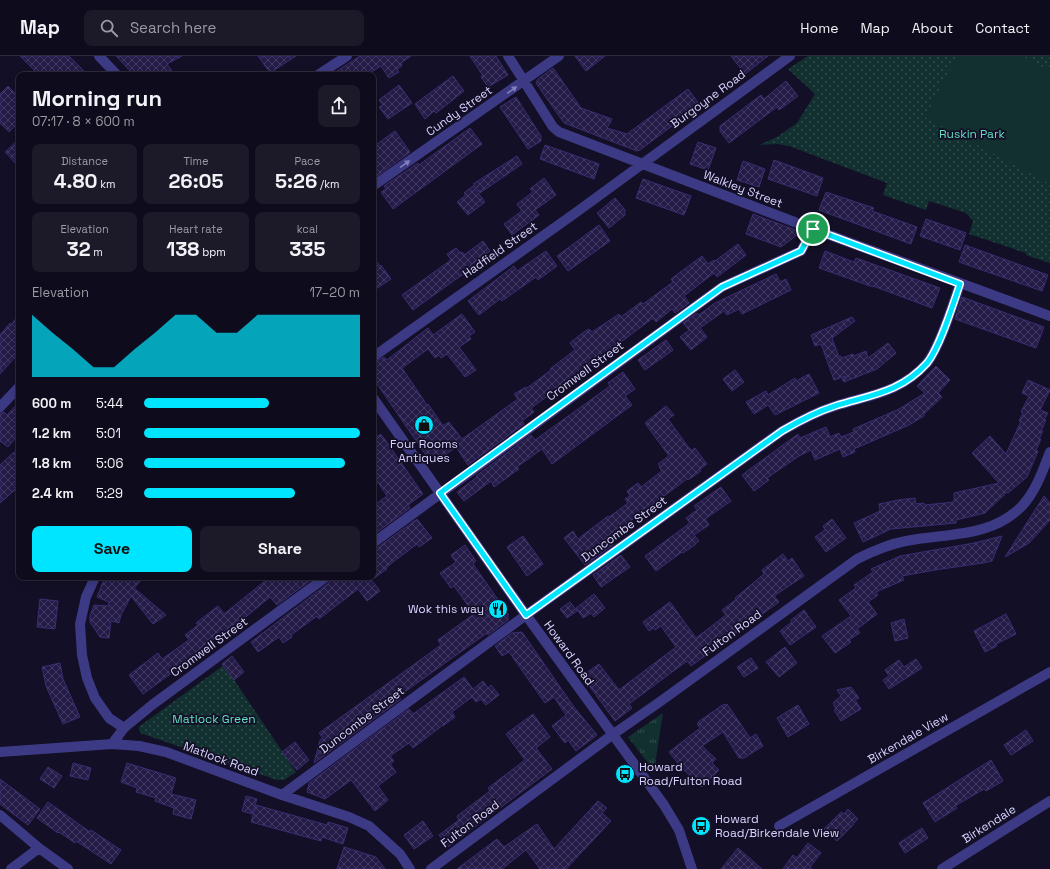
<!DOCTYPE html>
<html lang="en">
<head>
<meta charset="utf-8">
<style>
	:root { --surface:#0e0b1c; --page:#1c1929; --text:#f1f3f6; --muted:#9b9ba3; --line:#2e2b3b; --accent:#00e5ff }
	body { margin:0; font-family:"Space Grotesk",sans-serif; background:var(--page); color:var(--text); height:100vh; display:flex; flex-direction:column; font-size:15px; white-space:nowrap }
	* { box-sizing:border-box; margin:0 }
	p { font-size:13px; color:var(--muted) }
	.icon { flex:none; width:22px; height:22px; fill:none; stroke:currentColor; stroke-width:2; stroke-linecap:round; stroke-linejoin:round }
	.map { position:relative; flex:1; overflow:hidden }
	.panel { position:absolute; left:16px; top:16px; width:360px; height:508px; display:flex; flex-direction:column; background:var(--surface); border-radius:8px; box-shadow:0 2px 10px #0003,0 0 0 1px var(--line) }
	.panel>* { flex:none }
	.pin { position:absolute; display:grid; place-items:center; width:34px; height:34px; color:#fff; margin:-17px; border:2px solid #fff; border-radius:50%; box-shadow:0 1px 4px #0007 }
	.round { display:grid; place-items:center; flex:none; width:42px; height:42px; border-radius:8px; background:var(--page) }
	.head { display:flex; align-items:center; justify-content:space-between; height:68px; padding:0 16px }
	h1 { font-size:22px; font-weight:700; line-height:30px }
	.stats { display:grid; grid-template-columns:repeat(3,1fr); gap:6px; height:68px; padding:4px 16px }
	.stats div { display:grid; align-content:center; border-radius:8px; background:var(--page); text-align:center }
	.stats b { font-size:20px; font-weight:700 }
	.stats small { font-size:11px; font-weight:400 }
	.stats p { font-size:11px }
	.chart { height:112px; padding:8px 16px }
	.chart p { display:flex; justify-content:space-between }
	.chart svg { width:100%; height:72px; margin-top:4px; fill:var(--accent); opacity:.7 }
	.action { display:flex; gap:8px; margin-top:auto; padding:8px 16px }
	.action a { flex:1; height:46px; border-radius:8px; background:var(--accent); color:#111; font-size:16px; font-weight:700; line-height:46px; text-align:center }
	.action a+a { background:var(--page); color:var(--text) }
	ul { padding:0 16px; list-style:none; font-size:13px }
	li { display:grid; grid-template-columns:64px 48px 1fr; align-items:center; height:30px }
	li i { height:10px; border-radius:5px; background:var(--accent) }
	header { display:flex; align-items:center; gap:24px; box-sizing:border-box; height:56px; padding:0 20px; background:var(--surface); border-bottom:1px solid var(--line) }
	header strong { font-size:19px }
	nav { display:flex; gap:22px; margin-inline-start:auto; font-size:14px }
	.search { width:280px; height:36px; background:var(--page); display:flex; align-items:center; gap:10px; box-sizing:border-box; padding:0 14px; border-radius:8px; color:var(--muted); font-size:15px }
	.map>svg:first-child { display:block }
</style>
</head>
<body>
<header>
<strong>Map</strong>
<div class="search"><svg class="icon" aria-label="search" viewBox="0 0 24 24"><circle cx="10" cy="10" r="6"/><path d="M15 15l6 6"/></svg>Search here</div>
<nav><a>Home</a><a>Map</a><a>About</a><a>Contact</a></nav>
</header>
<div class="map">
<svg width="1050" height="813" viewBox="0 0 1050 813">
	<defs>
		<pattern id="grass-tufts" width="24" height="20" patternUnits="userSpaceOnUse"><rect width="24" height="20" fill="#12302f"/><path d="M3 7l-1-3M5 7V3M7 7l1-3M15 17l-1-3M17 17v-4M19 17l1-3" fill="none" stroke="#344d4e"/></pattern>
		<pattern id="park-dots" width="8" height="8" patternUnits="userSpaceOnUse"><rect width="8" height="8" fill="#12302f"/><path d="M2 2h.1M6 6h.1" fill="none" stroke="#344d4e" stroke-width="1.8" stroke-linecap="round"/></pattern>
		<pattern id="building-cross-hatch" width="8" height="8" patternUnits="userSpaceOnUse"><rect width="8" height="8" fill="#241b47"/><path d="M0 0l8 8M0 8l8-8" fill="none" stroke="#433b63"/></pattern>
	</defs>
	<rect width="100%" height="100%" fill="#130f26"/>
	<path fill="url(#grass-tufts)" d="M663,657l-9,58 -26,-34z"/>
	<path fill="url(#park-dots)" d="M808,0h242v207l-24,-8v-2l-57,-19 4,-13 -7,-8 -37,-12 -3,9 -43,-15 4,-12 -98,-37 -11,-2 -19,1 18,-8 20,-14 18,-29 -27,-25z
		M224,609l72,107 -12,8h-7l-137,-47 -1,-5 1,-2z"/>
	<path fill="#12302f" d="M957,0h65l28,15v113l-125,-67z"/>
	<path fill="url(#building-cross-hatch)" stroke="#3b2d73" d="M20,0h49l19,19h-49z
		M116,0h66l-15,8 8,11h-41z
		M258,0h38l-26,17z
		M360,0h51l-10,7 1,3 -5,3 2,3 -10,6 -8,-12 -14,9h-36z
		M470,0h26l12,19 -20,12 -7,-10 2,-1z
		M575,0h30l-19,15z
		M731,0h37l-23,18z
		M553,12l28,40 31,11 -5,9 20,6 61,-45 12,16 -60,45 -3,1 -73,-28 -28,-40 2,-4z
		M453,20l11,15 -28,22 -2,-2 -9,8 -10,-15z
		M786,25l12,15 -19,14 -2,-3 -48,36 -9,-12v-5l41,-31 3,4z
		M399,29l13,18 -24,16 -9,-12 4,-2 -4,-5z
		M8,30l11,11v25l-10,10 -9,-9v-29z
		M516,41l25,39v5l-13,8 -28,-42z
		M470,72l12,16 -89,65 -12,-17 5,-3 -2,-3 34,-23 1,2z
		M395,75l15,21 -33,24 -4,-6v-23z
		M19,83v28l-14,-15z
		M698,86l18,6 -8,22 -18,-6z
		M545,89l54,19 -5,15 -54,-20z
		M517,100l5,8 -42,29 -7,-9z
		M774,104l49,18 -6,18 -49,-17z
		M743,105l22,8 -6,18 -22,-7z
		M544,122l12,17 -21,15 4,5 -27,20 -8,-11 18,-13 -5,-7 16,-12 -3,-3z
		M643,123l48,17 -7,19 -48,-17z
		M473,130l12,16 -17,13 -11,-13 9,-7 -2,-2z
		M826,136l48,16 -2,3 45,16 -6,17 -92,-34z
		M615,142l10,12v5l-16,13 -12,-15z
		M753,158l48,18 -20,15 -35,-13z
		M926,163l40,14 -6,17 -40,-14z
		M599,169l11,16 -42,30 -11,-15z
		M483,185l7,10 -19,14 2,2 -60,43 -11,-15 49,-35 -4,-6 9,-6 5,5 1,-1 2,3z
		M738,188l8,11 -29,22 -3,-4 -30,23 5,7 -14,10 -3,-4 -16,13 -3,-4 -40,30 -21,14 1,1 -62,45 3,4 -12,9 2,3 -56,41 -12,-18 -24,17 -59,-86v-15l11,-6 3,3 41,-32 5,7 29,-21 13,18 -6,4 2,3 -12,8 17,23 -11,7 -18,-23 -6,4 -2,-3 -4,3 -7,-9 -26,19 25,37 1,-1 15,22 6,-4 13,17 56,-40 -4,-5 12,-7 1,1 24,-18 -1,-1 25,-19 -5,-7 11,-9 8,-5 3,3 27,-18 2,3 20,-15 2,2 30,-22 -2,-3 31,-23 6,8 6,-4 1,1z
		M965,189l83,30 -6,16 -83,-29z
		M546,195l11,15 -19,14 -2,-3 -34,24 -2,-2 -21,16 -11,-14 46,-35 3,5z
		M825,195l29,11 2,-4 84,30 -8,20 -59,-22v1l-54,-19z
		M373,201l7,9 1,-1 10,14 -18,12z
		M776,218l4,8 6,-3 5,11 -49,24 -3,-5 -12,6 -3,-4 -24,17 7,9 -16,13 -11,-13 9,-7 -6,-7 14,-10 2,2 16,-12z
		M962,241l82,30 -8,21 -81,-29z
		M19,258v39l-19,21v-39l10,-12 1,2z
		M852,261l3,4 -23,17 7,19 2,-1 1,2 11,-4 1,2 12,-5 2,7 20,-15 8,10 -19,16 -33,13 -2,-3 4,-3 -12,4 -13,-36 -6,2 -4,-11z
		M666,284l7,10 -28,20 -7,-10z
		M936,310l14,14 -12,13 4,4 -18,17v2l-15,9 -55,24 1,3 -12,5 -3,-8 -25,11 -4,-10 -12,6 -32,22 2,2 -15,11 -12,-16 56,-41 2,4 26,-11 4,10 9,-4 2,4 13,-5 -1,-3 46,-20 26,-16 -8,-7z
		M735,314l9,12 -12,9 -9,-12z
		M623,316l12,17 -10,7 7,9 -80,59 -10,-15 -25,18 2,2 -25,18 -3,-6 -27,20 -7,-9 20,-15 -1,-1 55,-41 4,5 75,-54 -2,-3z
		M809,318l10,19 -44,22 -7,-10 -14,9 -8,-12 20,-11 2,4 27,-17 1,3z
		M1028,324l22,10 -10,20 8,3 -4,7h2l-5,11h2l-4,8h2l-5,11 2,1 -11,26 -19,16 -1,-1 -22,21 -29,7v3l-65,6 -28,13 -9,-19 26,-12 -1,-7 19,-4 17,-2 1,6 8,-1 1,2 29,-3v-9l45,-10 -27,-30 18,-17 16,18 15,-33h-2l4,-8 -2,-1 8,-16 -7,-3z
		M19,346v32l-11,13 -8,-6v-28l4,-1 3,3z
		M666,350l8,9 -6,4 21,29 3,2 3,-2 12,16 -7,5 1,2 -13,9 -1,-1 -62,46 3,3 -17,13 3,3 -29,21 -21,-27 9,-7 5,8 30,-23 1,1 19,-14 -3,-4 5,-3 -3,-5 11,-8 3,4 21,-16 -3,-4 1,-1 -2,-2 11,-8 -24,-33z
		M381,378l42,60 -15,11 2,3 -37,27v-29l14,-10 -14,-21v-36z
		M14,396l5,6v23l-6,5 3,3 -16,14v-38z
		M721,431l10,14 -26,18 4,6 -15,10 5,6 -4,3v1l-12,8 -1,-1 -26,19 -11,-15 45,-33 -4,-5 11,-8 -3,-4z
		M1044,440l6,7v17l-21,23 -24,14z
		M417,463l15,19 -13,9 -2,-3 -24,18 -7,6 1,1 -14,10v-30l4,-1z
		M832,463l14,19 -20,14 -11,-15 10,-7 -2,-4z
		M523,480l20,28 -16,12 -20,-29z
		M1002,480l-10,25 -9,2 -48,7 -33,6 2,4 -28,12 2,3 -10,7 9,12 -20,15 3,4 -11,7 2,2 -16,11 -13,-17 29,-20 -12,-16 17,-12 -2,-3 19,-13 -2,-3 29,-13 74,-13z
		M465,489l11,16 -3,3 35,50v6l-20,15 -1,-2 -88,63 2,3 -87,64 6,-23 3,-2 -4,-5 122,-88 -3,-5 36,-26 -20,-28 -3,2 -11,-15 16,-11 -5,-7z
		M783,498l5,7 4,-3 12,18 -30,20 5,6 -88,64 -4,-5 -58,43 3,4 -17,13 -33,-45 17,-12 20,26 57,-43 -15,-21 -6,4 -2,-2 -4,3 -6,-9 27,-20 26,36 30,-23 -4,-5 12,-9 2,-1 -1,-2 29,-24 -2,-4z
		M621,499l9,12 -29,20 -8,-12z
		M105,521h39l-10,11 32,27 -13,9 -22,-28 -10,19 -2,8 -8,-2 -2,17 -9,-1 -10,-15v-6l4,-11 14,1 1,-4 -12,-5z
		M270,521h45l-38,28 -7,-8 -28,23 -1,-1 -69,52 1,1 -30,22 -14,-19 29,-22 4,6 27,-19 -4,-5 13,-10 -2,-2 22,-17 6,8z
		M332,521h19l3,5 6,-5h9l11,14 -13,10 -9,-12 -39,30 -2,-3 -26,19 1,2 -9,6 -4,-6 -21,15 -7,-10 79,-60z
		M594,538l11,14 -11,9 -3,-4 -8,5 -7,-10z
		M40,543l18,2 -3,28 -18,-2z
		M570,546l7,9 -10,7 -7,-9z
		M804,554l12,17 -26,18 -10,-14 12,-9 -1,-2z
		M1006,558l10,20 -20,10 1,2 -12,6 -11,-21z
		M904,563l4,19 -13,3 -4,-18z
		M522,576l52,75 23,28 -21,16 -8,-11 -3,3 -13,-17 14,-11 -12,-18 -9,6 -36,-51 -7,4 -7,-10 17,-13z
		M785,591l12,16 -18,14 -13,-15z
		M232,600l12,16 -10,8 -12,-16z
		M751,602l7,10 -14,9 -7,-10z
		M916,603l6,9 -33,21 -6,-9 6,-4 -4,-6 14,-10 5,7z
		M60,607l3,16 17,38 -17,7 -17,-38 -4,-19z
		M464,621l9,12 10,-8 5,7 3,-3 8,10 -13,10 -5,-6 -5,3 -4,-5 -20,15 3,5 -12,9v-1l-30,23 -4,-5 -19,13 4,5 -4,3 6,8 -18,14 10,14 -13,11 -24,-31 -26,19 -18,-7 2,-9 100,-74 4,5z
		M851,631l8,11 -4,2 6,9 -20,12 -7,-11 2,-1 -3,-6 8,-7 -4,-6z
		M724,648l1,1 2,-1 23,34 6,-4 7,12 -19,12h-5l-16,-26 -21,14 14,13 -4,4 7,7 -17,17 -21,-20 -12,-15 31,-24 -3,-4 1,-1v-1z
		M798,649l11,19 -21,13 -11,-19z
		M533,658l17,23 -14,11 16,21 -104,78 -9,-12 20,-15 -2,-4 33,-25 -2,-3 37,-28 -19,-26z
		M1026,674l7,11 -22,14 -7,-10z
		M295,686l14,18 -12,10 -15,-18z
		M991,704l12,21 -17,10 -2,-2 -29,17 2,2 -22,14 -12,-19z
		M73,707l18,5 -3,12 -18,-4z
		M127,707l49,15 -5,16 25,6 -5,19 -18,-5 1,-6 -19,-7 1,-3 -20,-6 1,-4 -16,-6z
		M48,711l14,9 -8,12 -14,-9z
		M0,723l40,30 -12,16 -28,-21z
		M246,740l11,3 -5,15 -10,-3z
		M598,745l9,7 -5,5 9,8 -45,48h-26l-14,-19 -24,19h-45l40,-30 7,8 33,-23 17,25z
		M48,746l42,30 1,-2 30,20 -10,14 -35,-23 -1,2 -16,-11 -1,1 -21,-15z
		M256,749l71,20 1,-3 20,6 -5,16 -21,-7 -1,4 -70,-19z
		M848,753l10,10 -5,5h1l-17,17 -13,-12 17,-17 3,2z
		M423,765l10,15 -19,13 -10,-14z
		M922,772l6,10 -23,15 -6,-10z
		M808,787l13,10 -11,14 2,2h-29l10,-14 4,3z
		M344,791l32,10 9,12h-48z
		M738,792l24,21h-41z"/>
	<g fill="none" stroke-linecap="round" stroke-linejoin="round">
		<path stroke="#3d3a85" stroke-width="10" d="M99,0l18,19
			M508,0l45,71 6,5 254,97 237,87
			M318,19l29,-19
			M373,130l186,-130
			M373,301l205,-146 212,-155
			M373,342l153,217 138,190 15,25 13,39
			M0,351l19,-20
			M373,487l349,-256 79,-36 12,-22
			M95,521l-9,20 -6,27 2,31 5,23 8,20 14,20 15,10
			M112,688l12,-16 28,-23 174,-128
			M0,696l112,-8 27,2 27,6 116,43 67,22 20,9 31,28 10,15
			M282,739l244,-180 256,-184c17,-10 34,-19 53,-25 35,-11 65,-13 92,-43 13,-16 26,-59 33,-79
			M0,759l39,33 29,21
			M779,770l271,-154
			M11,813l28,-21
			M431,813l181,-134 49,-34 196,-142c16,-8 32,-15 49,-18 40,-8 85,-3 116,-35 14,-15 21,-36 28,-54
			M942,813l108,-68"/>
	</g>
	<defs><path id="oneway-solid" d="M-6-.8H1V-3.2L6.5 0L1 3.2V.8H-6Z"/></defs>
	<g fill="#837fbc">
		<use href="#oneway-solid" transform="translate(512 34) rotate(-35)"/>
		<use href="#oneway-solid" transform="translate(405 108) rotate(-35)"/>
	</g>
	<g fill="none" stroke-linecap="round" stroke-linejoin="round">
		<g stroke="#fff" stroke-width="8">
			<path id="route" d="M813,173l147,55c-7,20 -20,63 -33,79 -27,30 -57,32 -92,43 -19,6 -36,15 -53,25l-256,184 -86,-122 282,-206 79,-36z"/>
		</g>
		<use href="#route" stroke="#00e5ff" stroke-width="5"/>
	</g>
	<defs>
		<g id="shop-disc" transform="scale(1)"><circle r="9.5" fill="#00e5ff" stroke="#130f26"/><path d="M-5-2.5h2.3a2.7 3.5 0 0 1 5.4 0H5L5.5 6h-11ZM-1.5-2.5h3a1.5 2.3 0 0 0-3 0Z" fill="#111"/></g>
		<g id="restaurant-disc" transform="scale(1)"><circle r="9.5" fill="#00e5ff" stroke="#130f26"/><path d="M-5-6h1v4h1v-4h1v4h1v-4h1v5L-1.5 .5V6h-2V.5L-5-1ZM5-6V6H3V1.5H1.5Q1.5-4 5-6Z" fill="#111"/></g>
		<g id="bus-disc" transform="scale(1)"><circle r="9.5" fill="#00e5ff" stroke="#130f26"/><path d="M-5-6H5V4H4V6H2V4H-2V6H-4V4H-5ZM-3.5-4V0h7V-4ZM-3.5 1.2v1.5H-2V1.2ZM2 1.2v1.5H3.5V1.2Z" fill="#111"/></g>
	</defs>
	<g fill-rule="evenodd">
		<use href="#shop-disc" x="424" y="369"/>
		<use href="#restaurant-disc" x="498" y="553"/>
		<use href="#bus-disc" x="625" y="718"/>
		<use href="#bus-disc" x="701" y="770"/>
	</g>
	<g text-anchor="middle" stroke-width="3.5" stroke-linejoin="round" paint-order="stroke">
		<g font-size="12" fill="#d9d4ff" stroke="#130f26">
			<text transform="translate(708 43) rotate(-36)" y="4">Burgoyne Road</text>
			<text transform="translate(459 55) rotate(-35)" y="4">Cundy Street</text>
			<text transform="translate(743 133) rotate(21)" y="4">Walkley Street</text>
			<text transform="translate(500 194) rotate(-35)" y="4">Hadfield Street</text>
			<text transform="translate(585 315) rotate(-36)" y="4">Cromwell Street</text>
			<text transform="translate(624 473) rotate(-36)" y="4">Duncombe Street</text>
			<text transform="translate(732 577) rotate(-36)" y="4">Fulton Road</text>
			<text transform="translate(209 591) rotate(-36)" y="4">Cromwell Street</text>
			<text transform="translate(569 597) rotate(54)" y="4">Howard Road</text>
			<text transform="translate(362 664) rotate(-37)" y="4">Duncombe Street</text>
			<text transform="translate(908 682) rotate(-30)" y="4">Birkendale View</text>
			<text transform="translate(221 703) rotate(20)" y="4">Matlock Road</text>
			<text transform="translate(470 768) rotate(-37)" y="4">Fulton Road</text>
			<text transform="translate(989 768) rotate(-32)" y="4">Birkendale</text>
		</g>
		<g font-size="12" fill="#5fe0c0" stroke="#130f26">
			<text x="972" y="82">Ruskin Park</text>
			<text x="214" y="667">Matlock Green</text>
		</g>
		<g font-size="12" fill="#d9d4ff" stroke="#130f26" text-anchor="start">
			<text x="424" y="392" text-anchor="middle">Four Rooms<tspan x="424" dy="14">Antiques</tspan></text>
			<text x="484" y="557" text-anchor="end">Wok this way</text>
			<text x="639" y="715">Howard<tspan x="639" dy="14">Road/Fulton Road</tspan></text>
			<text x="715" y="767">Howard<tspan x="715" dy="14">Road/Birkendale View</tspan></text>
		</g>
	</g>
</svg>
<div class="pin" style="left:813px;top:173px;background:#1e9e55"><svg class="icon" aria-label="arrive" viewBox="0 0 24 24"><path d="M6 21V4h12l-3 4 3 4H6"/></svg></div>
<section class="panel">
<div class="head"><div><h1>Morning run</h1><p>07:17 · 8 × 600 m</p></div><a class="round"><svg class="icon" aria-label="share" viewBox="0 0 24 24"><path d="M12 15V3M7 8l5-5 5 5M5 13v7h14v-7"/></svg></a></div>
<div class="stats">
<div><p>Distance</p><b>4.80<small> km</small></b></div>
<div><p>Time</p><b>26:05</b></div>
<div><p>Pace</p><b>5:26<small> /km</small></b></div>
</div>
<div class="stats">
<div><p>Elevation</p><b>32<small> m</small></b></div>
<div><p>Heart rate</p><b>138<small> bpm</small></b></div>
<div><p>kcal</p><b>335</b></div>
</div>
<div class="chart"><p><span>Elevation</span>17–20 m</p>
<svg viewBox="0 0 160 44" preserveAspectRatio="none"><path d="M0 44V6L10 17L20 27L30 38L40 38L50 27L60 17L70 6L80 6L90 17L100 17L110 6L120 6L130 6L140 6L150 6L160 6V44z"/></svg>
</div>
<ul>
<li><b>600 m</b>5:44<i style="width:58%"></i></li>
<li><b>1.2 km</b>5:01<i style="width:100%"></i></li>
<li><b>1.8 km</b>5:06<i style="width:93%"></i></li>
<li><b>2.4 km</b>5:29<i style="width:70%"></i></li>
</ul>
<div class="action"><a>Save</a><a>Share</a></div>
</section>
</div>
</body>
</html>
